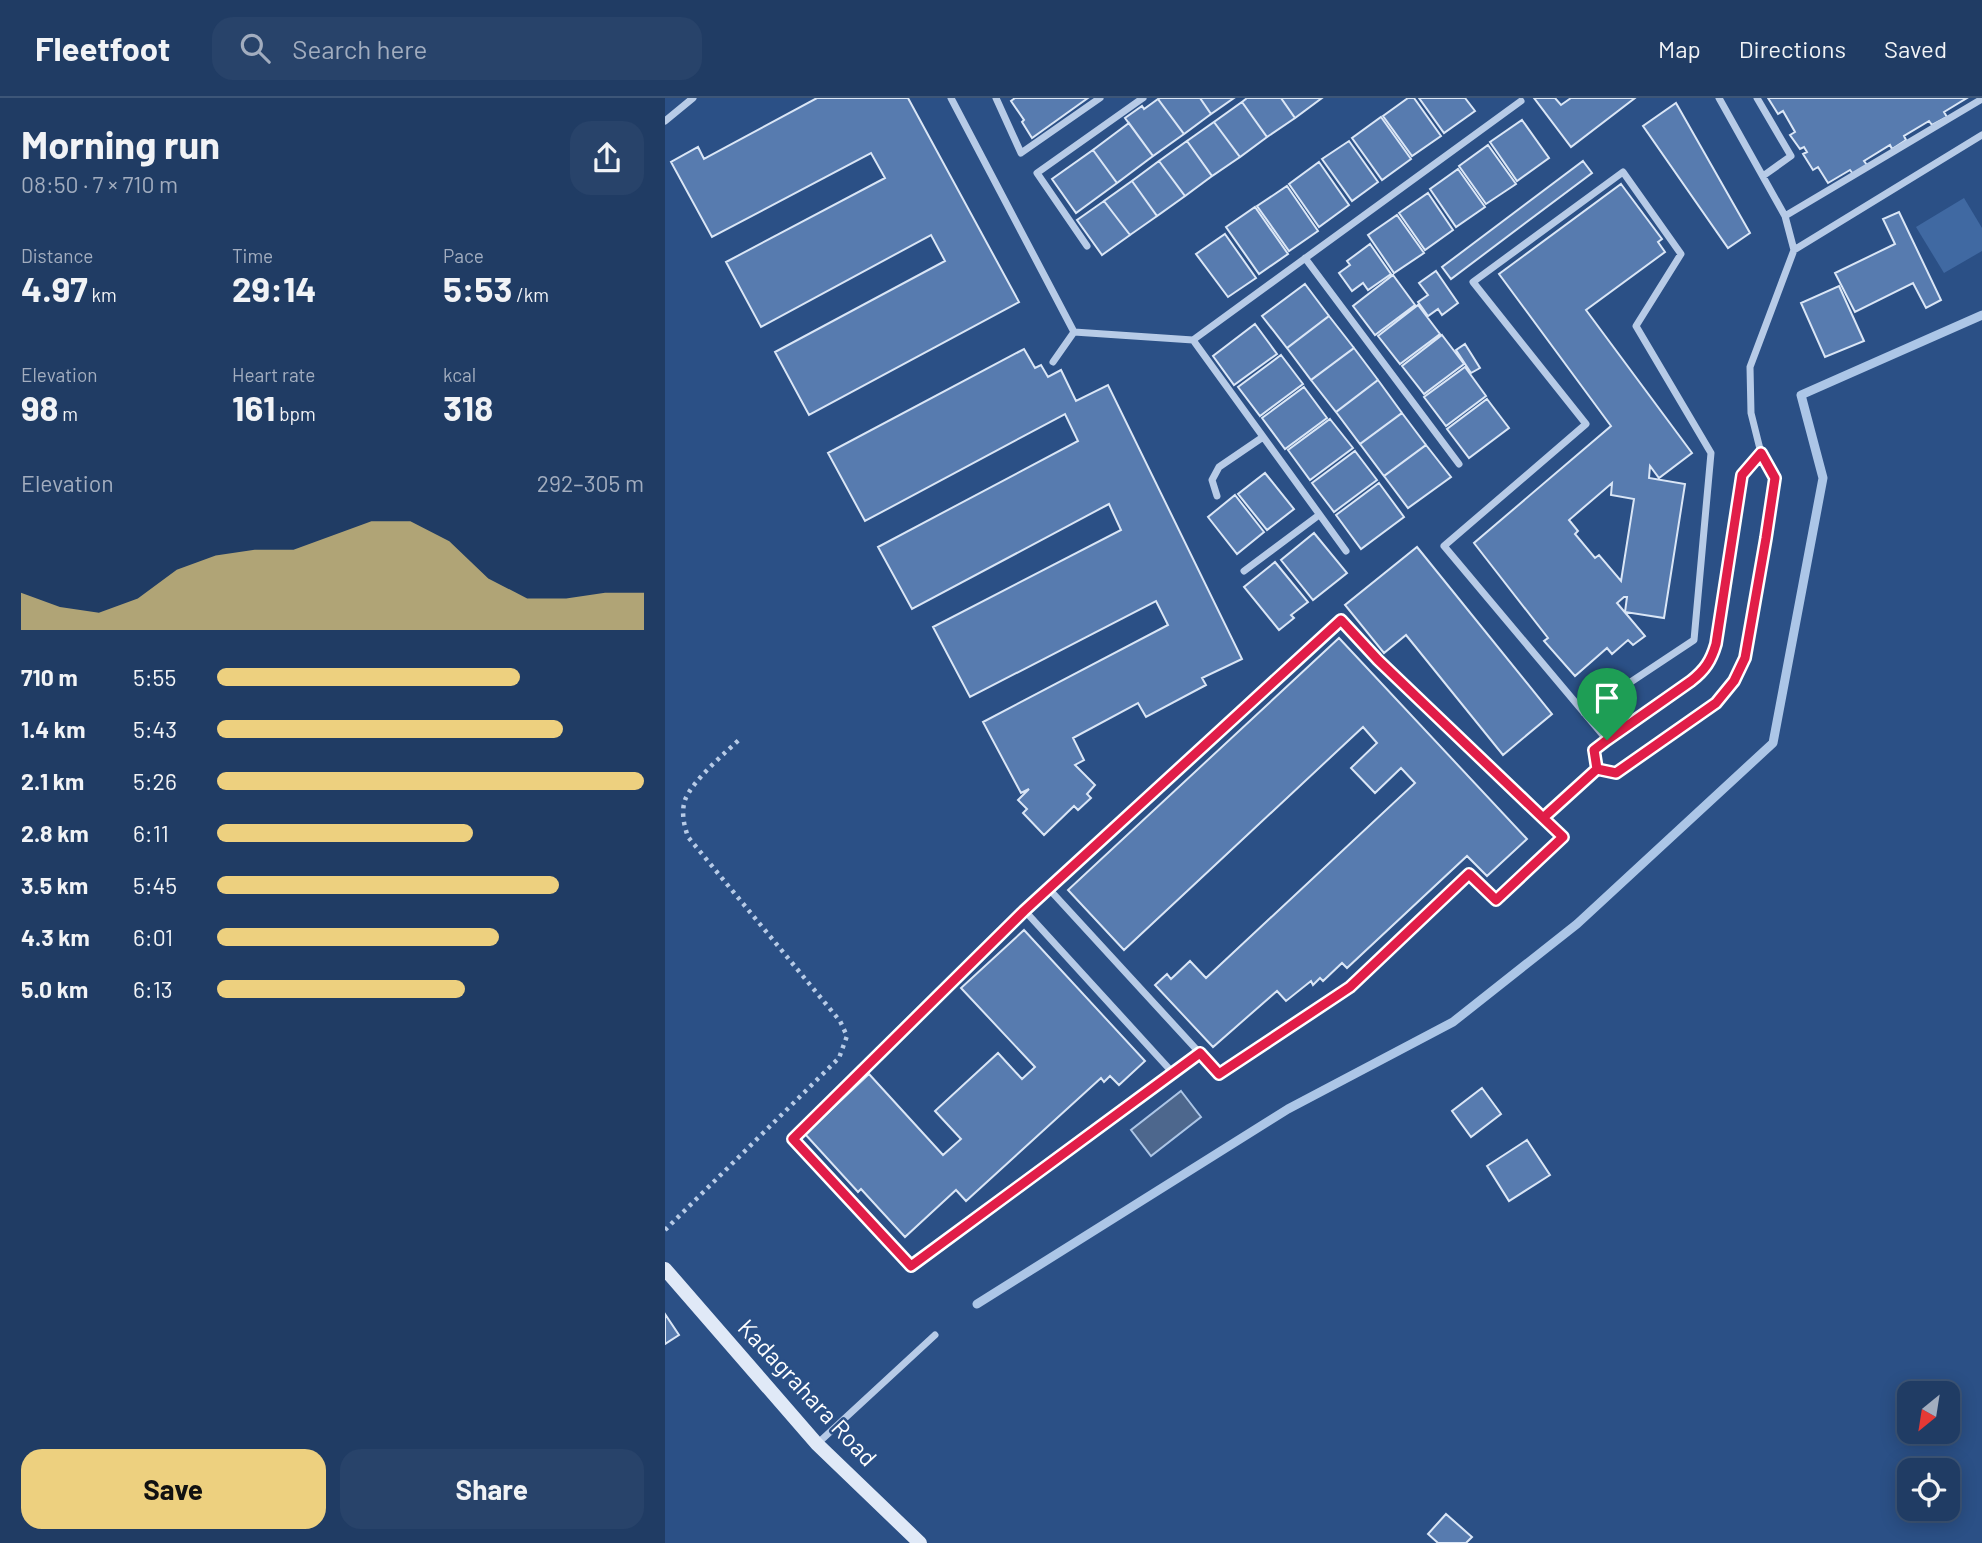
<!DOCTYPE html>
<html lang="en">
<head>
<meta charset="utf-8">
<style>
	:root { --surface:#203c64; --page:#28436a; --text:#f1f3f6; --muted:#a2adbf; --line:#3d5678; --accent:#edd07f }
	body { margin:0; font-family:Barlow,sans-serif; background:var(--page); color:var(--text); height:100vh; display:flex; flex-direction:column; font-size:26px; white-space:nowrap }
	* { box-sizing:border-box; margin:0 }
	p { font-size:23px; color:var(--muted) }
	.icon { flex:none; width:38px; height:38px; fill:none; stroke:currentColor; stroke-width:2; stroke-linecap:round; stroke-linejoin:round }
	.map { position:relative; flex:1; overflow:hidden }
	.panel { display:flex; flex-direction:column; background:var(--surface); width:665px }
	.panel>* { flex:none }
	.needle { width:46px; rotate:210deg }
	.controls { position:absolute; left:1232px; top:1283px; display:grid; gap:14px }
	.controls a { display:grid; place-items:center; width:63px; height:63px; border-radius:14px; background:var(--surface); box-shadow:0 4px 18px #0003,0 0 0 2px var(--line); font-size:35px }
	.pin { position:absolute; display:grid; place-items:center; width:60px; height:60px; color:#fff; margin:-72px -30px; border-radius:50% 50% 50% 0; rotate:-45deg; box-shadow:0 0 7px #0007 }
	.pin .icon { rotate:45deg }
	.round { display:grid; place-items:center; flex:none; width:74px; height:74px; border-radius:21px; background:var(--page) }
	.summary { display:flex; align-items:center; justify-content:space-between; height:119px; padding:0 21px }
	h1 { font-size:38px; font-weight:700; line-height:52px }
	.figures { display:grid; grid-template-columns:repeat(3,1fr); gap:10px; height:119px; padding:7px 21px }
	.figures div { display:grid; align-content:center }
	.figures b { font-size:35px; font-weight:700 }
	.figures small { font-size:19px; font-weight:400 }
	.figures p { font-size:19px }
	.chart { height:196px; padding:14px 21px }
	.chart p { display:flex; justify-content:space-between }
	.chart svg { width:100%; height:126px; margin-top:7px; fill:var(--accent); opacity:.7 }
	.primary-button { display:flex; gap:14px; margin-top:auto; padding:14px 21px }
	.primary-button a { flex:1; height:80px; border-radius:21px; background:var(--accent); color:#111; font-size:28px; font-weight:700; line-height:80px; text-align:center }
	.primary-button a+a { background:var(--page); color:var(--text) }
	ul { padding:0 21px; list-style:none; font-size:23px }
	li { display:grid; grid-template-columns:112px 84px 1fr; align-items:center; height:52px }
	li i { height:18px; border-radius:9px; background:var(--accent) }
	header { display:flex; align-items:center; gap:42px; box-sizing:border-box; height:98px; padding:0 35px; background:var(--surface); border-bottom:2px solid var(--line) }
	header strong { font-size:33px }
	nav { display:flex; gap:38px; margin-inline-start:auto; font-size:24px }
	.search { width:490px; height:63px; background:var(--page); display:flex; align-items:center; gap:18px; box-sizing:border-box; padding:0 24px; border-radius:21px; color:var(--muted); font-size:26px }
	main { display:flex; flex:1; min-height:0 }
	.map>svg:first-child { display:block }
</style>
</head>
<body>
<header>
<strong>Fleetfoot</strong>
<div class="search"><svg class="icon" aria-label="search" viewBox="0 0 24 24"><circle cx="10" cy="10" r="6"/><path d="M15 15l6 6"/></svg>Search here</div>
<nav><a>Map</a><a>Directions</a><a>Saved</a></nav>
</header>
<main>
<section class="panel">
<div class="summary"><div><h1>Morning run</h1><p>08:50 · 7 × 710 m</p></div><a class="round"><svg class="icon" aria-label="share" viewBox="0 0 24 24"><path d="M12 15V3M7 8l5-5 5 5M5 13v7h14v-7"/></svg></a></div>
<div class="figures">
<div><p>Distance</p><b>4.97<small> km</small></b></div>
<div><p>Time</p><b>29:14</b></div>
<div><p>Pace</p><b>5:53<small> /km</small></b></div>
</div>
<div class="figures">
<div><p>Elevation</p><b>98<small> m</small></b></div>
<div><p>Heart rate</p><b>161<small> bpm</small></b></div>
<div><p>kcal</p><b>318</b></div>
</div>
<div class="chart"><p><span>Elevation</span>292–305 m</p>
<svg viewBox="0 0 160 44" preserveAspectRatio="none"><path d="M0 44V31L10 36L20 38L30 33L40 23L50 18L60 16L70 16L80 11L90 6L100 6L110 13L120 26L130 33L140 33L150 31L160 31V44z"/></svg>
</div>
<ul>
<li><b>710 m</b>5:55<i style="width:71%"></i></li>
<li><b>1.4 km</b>5:43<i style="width:81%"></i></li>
<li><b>2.1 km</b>5:26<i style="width:100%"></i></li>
<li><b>2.8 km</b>6:11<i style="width:60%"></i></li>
<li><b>3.5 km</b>5:45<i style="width:80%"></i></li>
<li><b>4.3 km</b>6:01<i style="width:66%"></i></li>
<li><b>5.0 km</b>6:13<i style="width:58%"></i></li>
</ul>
<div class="primary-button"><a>Save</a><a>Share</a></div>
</section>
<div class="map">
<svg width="1317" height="1445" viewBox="0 0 1317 1445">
	<rect width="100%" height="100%" fill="#2b5086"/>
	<path fill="#4069a2" d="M1299,100l18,30v23l-38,22 -28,-46z"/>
	<path fill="#4d678d" stroke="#acc6e7" stroke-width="2" d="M516,993l20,26 -50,39 -20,-26z"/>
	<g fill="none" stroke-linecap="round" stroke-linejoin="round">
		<path stroke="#acc6e7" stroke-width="9" d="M312,1206l311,-195 165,-87 124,-98 196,-181 50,-265 -22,-83 181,-80"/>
	</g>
	<path fill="#577baf" stroke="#dae6f6" stroke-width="2" fill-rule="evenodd" d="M152,0h91l111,204 -210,113 -34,-63 170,-91 -14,-26 -170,92 -35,-65 159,-84 -14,-25 -159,84 -41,-75 27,-15 6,12z
		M423,0l-56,40 -10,-16 2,-2 -13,-19 4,-3z
		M495,0h40l11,16 -27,20 -26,-35z
		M535,0h34l-23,16z
		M582,0h34l14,20 -28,19 -25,-35z
		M616,0h41l-27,20z
		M743,0h6l27,38 -29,20 -29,-40z
		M754,0h46l10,13 -31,22z
		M869,0h21l6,7 10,-7h64l-64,49z
		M1103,0h199l-23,14 3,5 -15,8 -3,-4 -25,15 2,4 -14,9 -2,-4 -26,16 3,4 -14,9 -3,-4 -22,13 -10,-16 -5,3 -10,-16 4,-2 -3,-5 -4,2 -10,-14 5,-3 -12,-21 -5,3z
		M493,1l26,35 -31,22 -28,-38 17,-12 2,3z
		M577,4l25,35 -27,20 -26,-35z
		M1011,5l74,130 -22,15 -85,-122z
		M716,19l30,42 -29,21 -30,-42z
		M857,22l27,38 -32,23 -27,-39z
		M549,24l26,35 -28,19 -25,-35z
		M464,25l24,33 -36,27 -24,-33z
		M522,43l25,35 -27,20 -26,-35z
		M684,43l29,41 -26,19 -30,-42z
		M823,47l28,39 -30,20 -27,-38z
		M428,52l24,33 -41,30 -24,-34z
		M494,63l26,35 -28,20 -25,-35z
		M918,63l9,12 -141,106 -9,-12z
		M654,64l30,43 -30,22 -30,-43z
		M793,71l27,38 -29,20 -26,-38z
		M467,83l25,35 -27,19 -26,-34z
		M956,86l41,55 -4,3 7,10 -79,58 106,143 -33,25 -9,-12 -1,12 36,6 -21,134 -39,-6 2,-15h-3l-7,6 28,33 -12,9 -5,-5 -16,14 -5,-6 -32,28 -31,-35 4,-3 -74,-95 137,-117 -112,-152zM947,385l-1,12 23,4 -13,82 -22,-26 -4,3 -20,-24 3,-3 -9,-11z
		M622,88l31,45 -29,20 -32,-45z
		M763,95l25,37 -28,20 -26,-37z
		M439,103l26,34 -28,20 -25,-35z
		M590,109l33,47 -29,20 -33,-47z
		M1234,114l42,88 -15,8 -13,-25 -58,29 -20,-39 60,-29 -12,-25z
		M732,117l27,38 -30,20 -26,-38z
		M560,136l31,44 -28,19 -32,-43z
		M705,146l21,30 -23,16 -5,-7 -11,8 -13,-18 11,-8 -3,-4z
		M771,173l22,32 -16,12 -4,-6 -10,7 -10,-14 10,-7 -9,-12z
		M728,177l22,30 -40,30 -22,-29z
		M640,186l24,32 -42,32 -25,-32z
		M1174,188l25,55 -39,16 -24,-54z
		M753,207l22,29 -40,30 -22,-28z
		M664,218l25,32 -43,32 -24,-32z
		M590,226l22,30 -43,31 -21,-29z
		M777,237l22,29 -40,30 -22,-28z
		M800,246l15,24 -9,5 -15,-23z
		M689,250l24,32 -42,32 -25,-32z
		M359,251l11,19 6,-3 7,12 13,-7 15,31 32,-16 134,274 -40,19 4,7 -60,32 -8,-14 -65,35 11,22 -9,5 20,20 -8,9 4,4 -13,12 -4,-4 -30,29 -21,-22 4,-4 -9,-9 11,-11 -8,4 -38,-71 185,-97 -12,-24 -186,96 -37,-70 188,-97 -12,-26 -197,105 -34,-62 200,-106 -13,-27 -200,107 -37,-68z
		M616,257l22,29 -43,32 -22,-29z
		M800,269l21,29 -40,30 -22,-29z
		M713,282l24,33 -42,31 -24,-32z
		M639,289l23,31 -42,31 -23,-31z
		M822,301l22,29 -40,30 -22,-29z
		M737,315l24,32 -42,31 -24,-32z
		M665,321l23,29 -43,32 -22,-30z
		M761,347l25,32 -43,31 -24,-32z
		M690,353l22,29 -43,32 -22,-29z
		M600,375l29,36 -27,21 -29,-36z
		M714,385l25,34 -43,32 -25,-34z
		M570,397l29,37 -27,22 -29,-37z
		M649,435l33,40 -34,27 -32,-40z
		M752,449l135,167 -49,41 -97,-120 -22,18 -39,-48z
		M610,464l33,40 -17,13 3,3 -15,12 -35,-43z
		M674,540l188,201 -40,37 -20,-20 -120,112 -5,-5 -19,18 -3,-3 -7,7 -2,-4 -25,20 -9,-10 -64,56 -58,-62 12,-11 4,5 19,-18 16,17 209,-195 -14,-15 -26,25 -24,-25 26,-25 -14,-16 -239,223 -56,-60z
		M359,832l121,131 -26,24 -9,-9 -6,6 -3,-4 -135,123 -10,-11 -51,47 -44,-48 -3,3 -53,-58 64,-60 74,81 18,-16 -26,-28 63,-58 24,26 13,-12 -74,-79z
		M817,990l19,26 -30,23 -19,-26z
		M862,1042l23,35 -41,26 -22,-35z
		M0,1216l14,21 -14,9z
		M781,1416l26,23 -6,6h-28l-10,-9z"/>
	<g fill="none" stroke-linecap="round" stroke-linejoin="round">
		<path stroke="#b7cbe7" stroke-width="4.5" stroke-dasharray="3.5 5" stroke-linecap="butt" d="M0,1132l174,-172 8,-22 -7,-15 -152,-184c-4,-12 -7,-24 -3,-37 7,-19 41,-48 56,-62"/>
		<path stroke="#b7cbe7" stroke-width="7" d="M286,0l123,234 -21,30
			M331,0l25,55 79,-55
			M1054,0l66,118 9,34 -44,117 1,46 10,40 14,25 -9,60 -21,120 -11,23 -18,22 -100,70 -19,-4 -3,-19 97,-69c14,-11 20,-20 25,-37l26,-169 19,-22
			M1092,0l34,58 -28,20
			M0,23l28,-23
			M1120,118l197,-117
			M422,148l-50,-73 106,-75
			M1129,152l188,-115
			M640,160l154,206
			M409,234l119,8 328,-239
			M528,242l153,211
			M552,398l-5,-16 7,-13 44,-30
			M579,473l75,-56
			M919,615l110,-73 17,-187 -75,-127 45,-72 -58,-82 -150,110 113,142 -142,122 163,194
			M878,720l54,-49
			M384,791l170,185 131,-87 119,-113 27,26 67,-63 -185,-177 -37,-40 -316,291 -232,228 118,127 289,-213
			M360,813l148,162
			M152,1346l118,-109"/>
		<path stroke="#e0e9f7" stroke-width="14" d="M0,1171l152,175 103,99"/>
	</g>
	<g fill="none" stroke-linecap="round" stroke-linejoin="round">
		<g stroke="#fff" stroke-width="14">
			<path id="route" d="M942,642l-13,10 3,19 -54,49 -165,-158 -37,-40 -317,291 -231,228 118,127 289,-213 19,21 131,-87 119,-113 27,26 67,-63 -20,-19 54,-49 19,4 100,-70 18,-22 11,-23 21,-120 9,-60 -14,-25 -19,22 -26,169c-5,17 -11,26 -25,37l-84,59"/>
		</g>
		<use href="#route" stroke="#e11d48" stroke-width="9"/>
	</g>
	<g text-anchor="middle" stroke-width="5" stroke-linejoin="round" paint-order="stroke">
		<g font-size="24" fill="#fff" stroke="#2b5086">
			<text transform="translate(142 1295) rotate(47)" y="8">Kadagrahara Road</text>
		</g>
	</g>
</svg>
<div class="controls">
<a><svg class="needle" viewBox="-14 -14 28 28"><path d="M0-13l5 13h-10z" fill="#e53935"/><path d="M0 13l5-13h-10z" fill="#a2adbf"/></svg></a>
<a><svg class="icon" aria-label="locate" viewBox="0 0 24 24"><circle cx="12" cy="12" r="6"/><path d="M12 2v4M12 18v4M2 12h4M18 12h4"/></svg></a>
</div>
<div class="pin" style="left:942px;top:642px;background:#1e9e55"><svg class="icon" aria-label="arrive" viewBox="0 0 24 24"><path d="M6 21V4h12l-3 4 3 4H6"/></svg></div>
</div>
</main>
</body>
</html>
